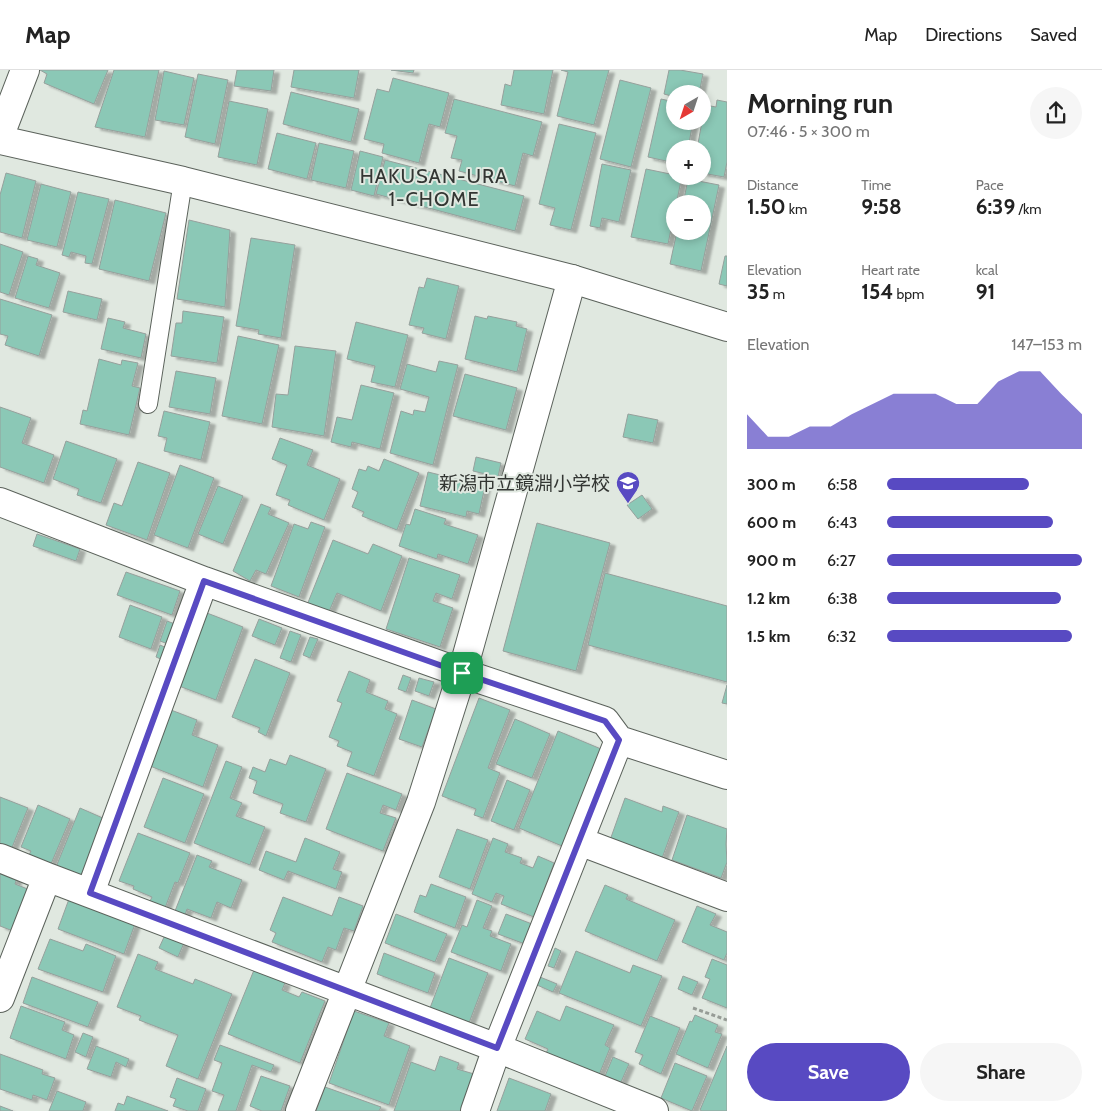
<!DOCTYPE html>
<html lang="en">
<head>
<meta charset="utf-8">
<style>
	:root { --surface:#fff; --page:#f6f6f6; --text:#222; --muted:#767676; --line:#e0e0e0; --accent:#584ac2 }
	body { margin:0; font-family:Cabin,"Noto Sans JP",sans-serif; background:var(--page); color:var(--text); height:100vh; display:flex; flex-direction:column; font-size:19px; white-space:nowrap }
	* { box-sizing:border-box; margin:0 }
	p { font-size:16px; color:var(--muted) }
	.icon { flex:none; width:28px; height:28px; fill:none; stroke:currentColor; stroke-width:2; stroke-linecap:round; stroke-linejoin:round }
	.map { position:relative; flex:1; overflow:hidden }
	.side { display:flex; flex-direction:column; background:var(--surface); width:375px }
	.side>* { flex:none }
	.needle { width:32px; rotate:219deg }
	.controls { position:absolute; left:666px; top:15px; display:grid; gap:10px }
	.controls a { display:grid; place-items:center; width:45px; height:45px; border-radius:50%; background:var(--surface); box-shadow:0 2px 8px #0003; font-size:25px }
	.pin { position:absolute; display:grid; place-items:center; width:42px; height:42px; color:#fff; margin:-21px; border-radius:10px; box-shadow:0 2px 8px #0006 }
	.round { display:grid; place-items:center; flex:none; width:52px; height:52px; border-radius:26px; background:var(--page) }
	.summary { display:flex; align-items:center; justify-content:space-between; height:85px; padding:0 20px }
	h1 { font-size:28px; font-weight:700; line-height:38px }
	.figures { display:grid; grid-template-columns:repeat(3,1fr); gap:8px; height:85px; padding:5px 20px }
	.figures div { display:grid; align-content:center }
	.figures b { font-size:21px; font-weight:700 }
	.figures small { font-size:14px; font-weight:400 }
	.figures p { font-size:14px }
	.chart { height:140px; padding:10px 20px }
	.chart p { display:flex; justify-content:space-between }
	.chart svg { width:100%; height:90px; margin-top:5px; fill:var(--accent); opacity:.7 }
	.primary-button { display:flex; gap:10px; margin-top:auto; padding:10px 20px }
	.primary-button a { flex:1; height:58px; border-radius:30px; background:var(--accent); color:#fff; font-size:20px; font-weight:700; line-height:58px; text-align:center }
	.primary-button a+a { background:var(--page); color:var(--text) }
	ul { padding:0 20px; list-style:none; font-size:16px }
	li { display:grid; grid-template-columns:80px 60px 1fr; align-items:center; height:38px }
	li i { height:12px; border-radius:6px; background:var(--accent) }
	header { display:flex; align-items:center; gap:30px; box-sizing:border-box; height:70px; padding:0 25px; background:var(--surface); border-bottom:1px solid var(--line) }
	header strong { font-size:24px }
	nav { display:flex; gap:28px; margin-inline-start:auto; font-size:18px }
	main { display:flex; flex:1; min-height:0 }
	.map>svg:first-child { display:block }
</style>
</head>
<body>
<header>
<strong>Map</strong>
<nav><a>Map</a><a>Directions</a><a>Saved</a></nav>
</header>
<main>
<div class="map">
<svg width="727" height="1041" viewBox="0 0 727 1041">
	<defs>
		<filter id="shadow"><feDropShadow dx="5.5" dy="3" stdDeviation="1" flood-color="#0004"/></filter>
	</defs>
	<rect width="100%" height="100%" fill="#e0e8e0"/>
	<path fill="#8bc8b6" stroke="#96a09c" filter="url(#shadow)" d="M40,0h68l-14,34 -50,-21 3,-9z
		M114,0h45l-14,67 -50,-10z
		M237,0h37l-3,21 -37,-5z
		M294,0h65l-5,28 -63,-11z
		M391,0h23l-1,3z
		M514,0h39l-9,44 -43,-9 4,-21 6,2z
		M561,0h48l-15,55 -37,-9 11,-44z
		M669,0h11l23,4 -4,20h-24v3l-11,-3z
		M164,1l30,7 -10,47 -29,-5z
		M198,4l30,6 -13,64 -30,-7z
		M393,8l56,15 -9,34 -11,-3 -10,39 -37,-10 2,-9 -20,-5 13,-50 12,3z
		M620,10l31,8 -20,79 -31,-8z
		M291,22l68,17 -8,33 -68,-18z
		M454,29l88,23 -9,34 -10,-3 -8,33 -56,-15 3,-11 -11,-2 6,-22 -12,-3z
		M661,29l14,3v19h18l-5,28h-13v14l-27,-6z
		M717,30l10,2v60l-3,15 -22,-4v-24h-5l8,-44 11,2z
		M229,31l39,8 -11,56 -39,-8z
		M559,54l37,9 -25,97 -21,-5 5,-17 -16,-4z
		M277,63l39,10 -9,36 -39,-10z
		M319,73l35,8 -8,37 -35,-8z
		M360,81l23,6 -9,39 -23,-6z
		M385,90l139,36 -9,35 -139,-37z
		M602,94l29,6 -12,52 -17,-4 -2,10 -10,-2z
		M646,99l29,6v1h7l-14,68 -37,-7z
		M6,103l30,8 -14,57 -22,-6v-37z
		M688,109l31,6 -18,86 -31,-7 7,-33h25v-27h-19z
		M41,114l30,8 -14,55 -30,-7z
		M78,122l31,7 -17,65 -7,-1 1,-7 -15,-4 -2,5 -7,-2z
		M115,130l51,13 -17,68 -50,-12z
		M189,150l41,10 -5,77 -48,-8z
		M251,168l44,7 -14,93 -23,-4 1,-4 -23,-4z
		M0,174l23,8 -14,43 -9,-3z
		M28,186l10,3 -2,6 24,8 -11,35 -34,-10z
		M725,186h2v30l-8,-2z
		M427,208l32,8 -13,53 -24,-6 2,-5 -15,-3 10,-38 5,1z
		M68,221l34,8 -5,21 -34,-8z
		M0,229l52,16 -13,41 -34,-11 3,-9 -8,-2z
		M183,241l41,6 -7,46 -46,-7 5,-33h6z
		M475,246l12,3 1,-3 29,6 -1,4 11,3 -10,43 -52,-13z
		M108,248l17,4 -2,6 23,6 -5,24 -40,-9z
		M356,252l52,13 -13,52 -24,-5 4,-16 -28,-7z
		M238,266l41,9 -17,79 -40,-8z
		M295,276l41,5 -12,85 -52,-9 4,-33 12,1z
		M99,289l22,6 1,-5 16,3 -6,23 8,2 -11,47 -49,-11 3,-14 4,1z
		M439,291l19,4 -25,100 -43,-12 11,-42 12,4 1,-5 11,2 4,-15 -29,-8 7,-25 29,8z
		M176,301l40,7 -6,36 -41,-7z
		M465,304l52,14 -11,42 -53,-14z
		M361,315l33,8 -14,56 -28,-7 -1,5 -20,-5 6,-25 15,3z
		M0,337l31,11 -9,25 32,12 -10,28 -44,-16z
		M164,341l46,11 -9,38 -37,-9 3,-13 -9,-2z
		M628,344l30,6 -5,23 -30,-6z
		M280,368l33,12 -6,15 33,14 -16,41 -36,-15 2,-5 -14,-5 11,-30 -15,-6z
		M66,371l51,18 -16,44 -24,-8 2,-6 -26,-10z
		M476,387l25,6 -3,14 -25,-6z
		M384,389l35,14 -22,57 -35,-14 2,-4 -12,-5 6,-15 -6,-3 7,-20 7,2 2,-5 11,5z
		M138,392l32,11 -23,67 -41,-15 8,-22 8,3z
		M180,395l34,13 -26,70 -34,-13z
		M428,402l57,14 -6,28 -12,-3 -1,6 -46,-11z
		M218,416l25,10 -20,48 -25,-10z
		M642,425l10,14 -14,10 -11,-14z
		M261,434l10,4 -3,6 21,9 -23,51 -10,-4 -6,11 -17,-10z
		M415,439l31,10 -2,5 34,11 -10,29 -30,-10 -1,5 -38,-13 7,-22 4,1z
		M311,452l14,5 -26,70 -28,-11 23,-62 14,5z
		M537,453l73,20 -34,128 -73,-20z
		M37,464l43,15 -4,12 -43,-15z
		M333,470l35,14 5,-10 29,12 -21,55 -44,-18 -9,21 -21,-9z
		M409,488l51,17 -8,24 -16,-6 -3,8 20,7 -13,39 -54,-18z
		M126,502l54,19 -8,24 -55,-20z
		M605,503l122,33v76l-139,-37z
		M130,535l32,12 -11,32 -32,-12z
		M207,543l36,14 -27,73 -37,-14z
		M259,549l23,9 -7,17 -23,-9z
		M167,551l8,3 -7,20 -8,-3z
		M290,561l11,4 -10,27 -11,-4z
		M310,567l8,2 -8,19 -7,-3z
		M160,575l7,3 -4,12 -7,-3z
		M255,589l35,14 -24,63 -8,-4 2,-4 -28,-11z
		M349,601l21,9 -4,12 22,9 -3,8 12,5 -23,62 -27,-10 5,-14 -15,-6 2,-5 -10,-4 13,-34 -5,-2z
		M403,605l8,3 -5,14 -8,-3z
		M419,608l15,4 -5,14 -14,-5z
		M727,615v19l-5,-1z
		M479,628l31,12 -22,58 12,5 -17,45 -9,-3 2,-6 -34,-13z
		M412,630l24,9 -14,38 -23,-8z
		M171,640l26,10 -5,15 26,10 -15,42 -53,-21z
		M515,649l35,15 -18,44 -36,-14z
		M558,661l43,18 -39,97 -43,-18z
		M290,685l36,14 -20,53 -26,-9 3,-9 -30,-11 4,-12 -8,-3 4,-11 12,5 5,-13 16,6z
		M226,691l16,6 -12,31 12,5 -6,13 29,11 -15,38 -56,-22z
		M347,703l55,21 -6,16 -13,-5 -3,8 16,5 -13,33 -57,-22z
		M163,708l41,16 -19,49 -41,-16z
		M507,710l23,10 -16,40 -23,-9z
		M0,727l28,11 -17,42 -11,-4z
		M625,728l37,14 1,-6 16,6 -18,49 -52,-18z
		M38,735l32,14 -19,45 -22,-9 2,-4 -10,-4z
		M80,738l25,11 -24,58 -25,-10z
		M687,745l40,14 -1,15 1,18 -6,16 -49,-18z
		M457,759l31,11 -18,49 -31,-12z
		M138,763l52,20 -12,30 -3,-1 -10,26 -16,-5 3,-6 -19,-8 1,-3 -15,-5z
		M305,768l35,14 -7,17 9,3 -6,17 -48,-18 -4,9 -25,-10 7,-19 30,11z
		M493,768l15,6 -3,8 17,6 -2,5 13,5 5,-12 16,7 -20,54 -33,-13 3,-8 -8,-3 -4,9 -20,-8z
		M197,785l15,6 -3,6 33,13 -11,28 -14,-6 -6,16 -24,-9 -2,6 -10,-4z
		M0,801l17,7 -2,6 15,6 -17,41 -13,-5z
		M431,814l35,13 -11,31 -41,-16 6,-17 6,2z
		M605,815l23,10 -2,4 49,21 -18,41 -72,-30z
		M283,827l49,19 7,-19 24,9 -9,25 -10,-3 -8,22 -8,-3 -6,15 -50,-20 4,-9 -6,-3z
		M69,829l66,25 -11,30 -66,-25z
		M477,830l15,6 -9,22 9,3 -2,5 21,8 -10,27 -50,-19 11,-27 5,2z
		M697,836l19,8 -6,11 17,7v21l-3,7 -42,-18z
		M396,844l51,20 -12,28 -50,-19z
		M506,844l26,10 -7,20 -27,-10z
		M165,865l19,8 -6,14 -19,-9z
		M50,869l33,12 3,-7 30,12 -13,36 -65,-23z
		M555,878l6,3 -7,17 -6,-2z
		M576,881l54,22 3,-8 29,11 -21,50 -82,-33z
		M384,883l51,20 -7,20 -51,-19z
		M138,884l20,8 -3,7 10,4 28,11 2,-5 37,15 -34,85 -32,-13 12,-31 -39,-15 2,-4 -24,-9z
		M449,888l39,15 -19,50 -39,-15z
		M712,889l15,6v43l-25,-10 8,-19 -5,-2z
		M254,900l31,13 -3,7 17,7 3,-5 23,9 -25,62 -72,-29z
		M683,906l15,6 -6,13 -14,-6z
		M32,907l66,25 -10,25 -65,-24z
		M540,907l17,7 -4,8 -16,-7z
		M21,936l44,16 -3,8 12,5 -8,24 -56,-21z
		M566,936l48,19 -9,20 5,3 -11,27 -53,-22 2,-4 -23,-10 12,-28 23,10z
		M354,941l35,12 -5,13 26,10 -21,59 -60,-22z
		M695,945l23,10 -3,7 7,2 -14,34 -32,-14 14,-33 2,1z
		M650,946l30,12 -19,46 -22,-10 4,-9 -8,-3z
		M83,963l10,4 -7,20 -11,-5z
		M220,975l54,20 -3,7 -19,-7 -16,46h-18l6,-16 -12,-4 10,-28 -8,-3z
		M96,976l33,13 -3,8 -10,-5 -5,15 -24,-8z
		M727,976v65h-25l-2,-1z
		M0,984l43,16 -1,4 13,4 -8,22 -14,-5 -1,5 -32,-11z
		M440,986l19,7 -2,6 17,5 -13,37h-67l17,-49 24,9z
		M613,987l16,7 -8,18 -16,-6z
		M675,993l32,13 -15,35 -31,-13z
		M261,1006l29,10 -9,25h-19l-12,-5z
		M177,1008l29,11 -8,22h-10l-15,-5 3,-7 -6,-2z
		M509,1008l42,16 -6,17h-48z
		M325,1017l56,20 -2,4h-63z
		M57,1021l29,11 -3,9h-34z
		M127,1026l41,15h-53l3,-8 6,2z
		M0,1036l13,5h-13z"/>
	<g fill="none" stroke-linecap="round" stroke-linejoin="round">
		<g stroke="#5b625b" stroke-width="20">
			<path id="service" d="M148,334l35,-223"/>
		</g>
		<g stroke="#5b625b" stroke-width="30">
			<path id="minor" d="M0,65l25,-65
				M0,432l204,79 258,92 143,48 14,19 108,35
				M579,771l148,56
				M0,788l47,19 450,171 157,63
				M90,823l114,-312
				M0,928l47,-121
				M300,1041l121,-309 41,-129 110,-394
				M475,1041l22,-63 122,-308"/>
		</g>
		<g stroke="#5b625b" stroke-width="30">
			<path id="tertiary" d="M0,70l183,41 389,98 155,48"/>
		</g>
		<path stroke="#969c96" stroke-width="3" stroke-dasharray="4 2.5" stroke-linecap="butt" d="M693,938l34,12"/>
		<use href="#service" stroke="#fff" stroke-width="18"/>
		<use href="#minor" stroke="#fff" stroke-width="28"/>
		<use href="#tertiary" stroke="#fff" stroke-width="28"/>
	</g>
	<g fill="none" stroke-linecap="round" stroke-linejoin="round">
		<g stroke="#fff" stroke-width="10">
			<path id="route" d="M204,511l258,92 143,48 14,19 -122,308 -407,-155z"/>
		</g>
		<use href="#route" stroke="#584ac2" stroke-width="6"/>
	</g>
	<defs>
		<g id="school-pin" transform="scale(1.25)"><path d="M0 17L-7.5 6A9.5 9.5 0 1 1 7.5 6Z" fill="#584ac2" stroke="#e0e8e0"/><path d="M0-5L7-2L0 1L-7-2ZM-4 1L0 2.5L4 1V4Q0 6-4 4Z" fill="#fff"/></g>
	</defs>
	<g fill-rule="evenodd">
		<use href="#school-pin" x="628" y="413"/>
	</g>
	<g text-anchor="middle" stroke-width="4" stroke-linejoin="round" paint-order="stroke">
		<g font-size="19" fill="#333633" stroke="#e0e8e0" text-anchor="end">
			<text x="610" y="420">新潟市立鏡淵小学校</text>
		</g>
		<g font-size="20" letter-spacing="1" fill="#333633" stroke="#e0e8e0">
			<text x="434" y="113">HAKUSAN-URA<tspan x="434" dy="23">1-CHOME</tspan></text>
		</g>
	</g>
</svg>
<div class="controls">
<a><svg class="needle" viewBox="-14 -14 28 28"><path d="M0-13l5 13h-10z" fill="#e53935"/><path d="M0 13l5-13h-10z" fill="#767676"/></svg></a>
<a>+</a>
<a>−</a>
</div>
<div class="pin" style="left:462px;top:603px;background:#1e9e55"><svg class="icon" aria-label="arrive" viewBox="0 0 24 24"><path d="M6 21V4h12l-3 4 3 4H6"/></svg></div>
</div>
<section class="side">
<div class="summary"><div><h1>Morning run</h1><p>07:46 · 5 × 300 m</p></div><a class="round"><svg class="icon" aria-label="share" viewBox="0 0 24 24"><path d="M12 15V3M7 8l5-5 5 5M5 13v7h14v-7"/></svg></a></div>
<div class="figures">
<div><p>Distance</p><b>1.50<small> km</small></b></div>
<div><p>Time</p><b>9:58</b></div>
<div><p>Pace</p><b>6:39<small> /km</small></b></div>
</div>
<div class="figures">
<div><p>Elevation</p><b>35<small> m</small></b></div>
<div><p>Heart rate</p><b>154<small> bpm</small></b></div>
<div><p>kcal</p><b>91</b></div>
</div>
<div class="chart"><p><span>Elevation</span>147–153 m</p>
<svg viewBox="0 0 160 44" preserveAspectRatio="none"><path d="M0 44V27L10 38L20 38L30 33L40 33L50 27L60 22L70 17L80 17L90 17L100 22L110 22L120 11L130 6L140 6L150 17L160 27V44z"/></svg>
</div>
<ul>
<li><b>300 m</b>6:58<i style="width:73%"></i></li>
<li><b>600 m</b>6:43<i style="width:85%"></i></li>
<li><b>900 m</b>6:27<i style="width:100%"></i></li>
<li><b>1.2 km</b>6:38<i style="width:89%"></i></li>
<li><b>1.5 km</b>6:32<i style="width:95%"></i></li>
</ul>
<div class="primary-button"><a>Save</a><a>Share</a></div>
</section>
</main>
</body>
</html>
